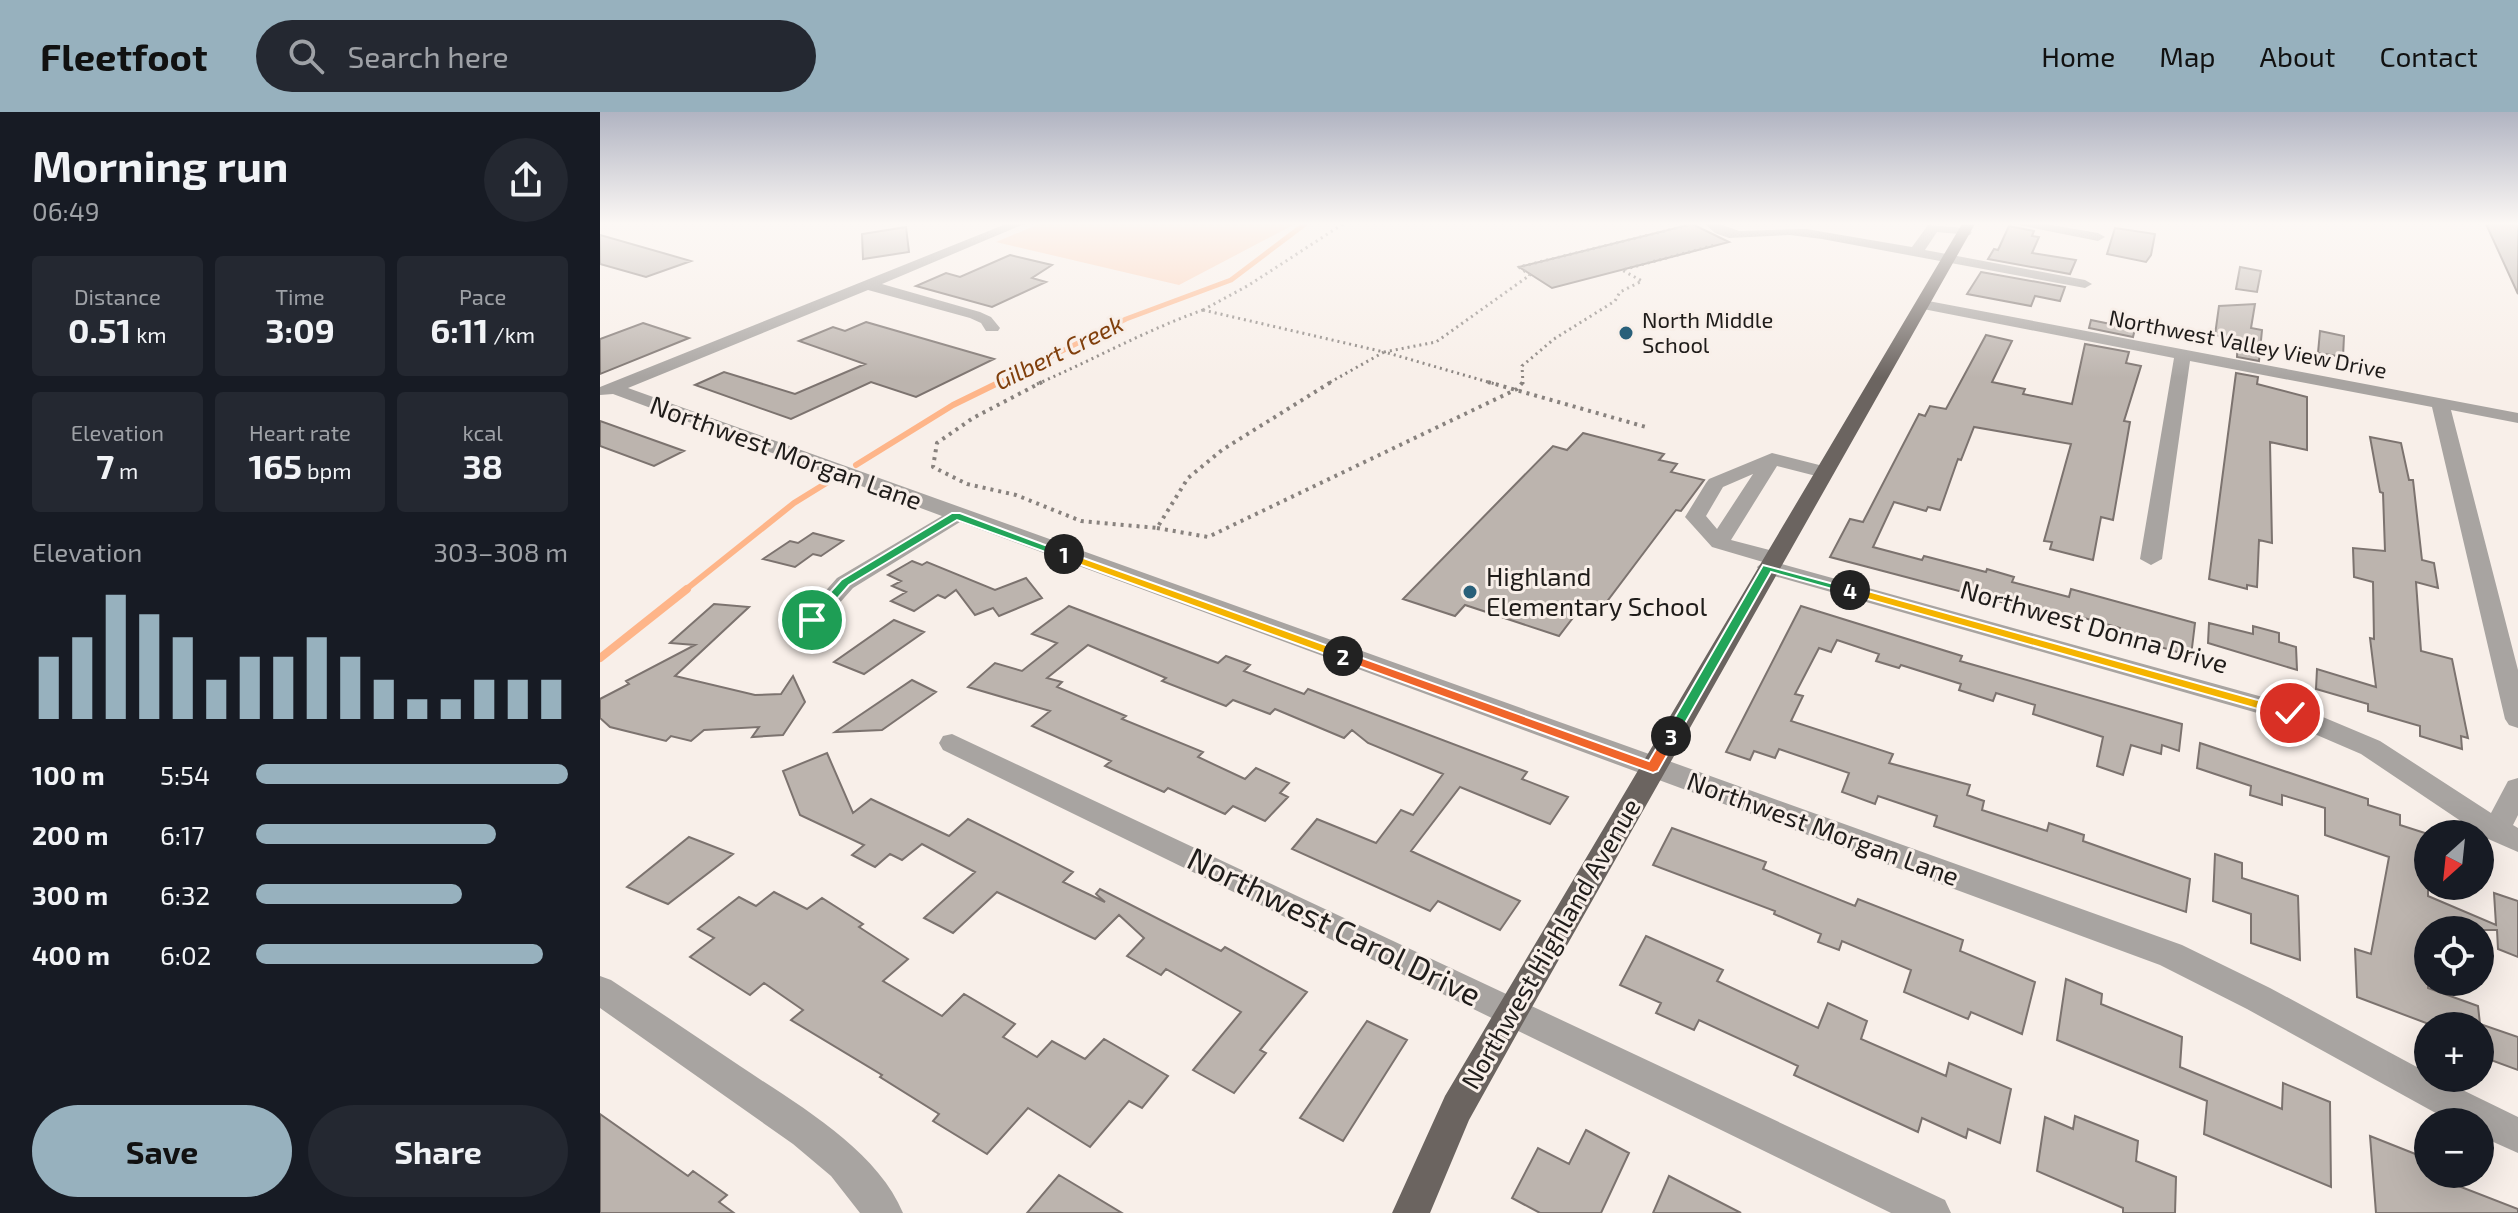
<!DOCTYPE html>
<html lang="en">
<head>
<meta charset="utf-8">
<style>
	:root { --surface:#171b24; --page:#242831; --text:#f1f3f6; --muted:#9ea1a6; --accent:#97b1be }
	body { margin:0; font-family:"Exo 2",sans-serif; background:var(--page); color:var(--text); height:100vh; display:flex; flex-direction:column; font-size:30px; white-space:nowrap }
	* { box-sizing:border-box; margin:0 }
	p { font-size:26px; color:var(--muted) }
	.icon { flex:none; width:44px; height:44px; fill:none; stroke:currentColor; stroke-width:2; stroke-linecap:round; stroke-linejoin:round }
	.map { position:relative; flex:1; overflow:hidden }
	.drawer { display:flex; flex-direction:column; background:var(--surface); width:600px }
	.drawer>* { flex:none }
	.needle { width:52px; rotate:207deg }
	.buttons { position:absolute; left:1814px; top:708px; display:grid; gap:16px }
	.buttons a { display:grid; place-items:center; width:80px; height:80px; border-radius:50%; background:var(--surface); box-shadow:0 8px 32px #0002; font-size:40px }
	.pin { position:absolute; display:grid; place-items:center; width:68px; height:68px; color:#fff; margin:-34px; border:4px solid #fff; border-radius:50%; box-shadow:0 2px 8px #0007 }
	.km { position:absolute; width:40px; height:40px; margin:-20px; border-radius:50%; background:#222; color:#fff; font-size:22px; line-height:40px; text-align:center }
	.round { display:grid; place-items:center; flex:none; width:84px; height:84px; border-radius:42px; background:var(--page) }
	.overview { display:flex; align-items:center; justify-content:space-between; height:136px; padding:0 32px }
	h1 { font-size:44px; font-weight:700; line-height:60px }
	.figures { display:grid; grid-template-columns:repeat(3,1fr); gap:12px; height:136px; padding:8px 32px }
	.figures div { display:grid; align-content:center; border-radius:8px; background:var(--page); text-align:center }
	.figures b { font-size:34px; font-weight:700 }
	.figures small { font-size:22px; font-weight:400 }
	.figures p { font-size:22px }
	.chart { height:224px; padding:16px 32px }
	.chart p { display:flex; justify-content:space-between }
	.chart svg { width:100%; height:144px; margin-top:8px; stroke:var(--accent); stroke-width:6 }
	.button { display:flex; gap:16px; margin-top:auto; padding:16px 32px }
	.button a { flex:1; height:92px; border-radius:48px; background:var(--accent); color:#111; font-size:32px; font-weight:700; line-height:92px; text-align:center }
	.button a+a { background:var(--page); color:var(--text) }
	ul { padding:0 32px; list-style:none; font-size:26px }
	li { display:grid; grid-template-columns:128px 96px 1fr; align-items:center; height:60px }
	li i { height:20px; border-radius:10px; background:var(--accent) }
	header { display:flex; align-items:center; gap:48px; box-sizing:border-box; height:112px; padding:0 40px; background:var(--accent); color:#111 }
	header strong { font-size:38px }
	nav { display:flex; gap:44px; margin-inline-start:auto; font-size:28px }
	.search { width:560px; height:72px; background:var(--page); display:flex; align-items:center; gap:20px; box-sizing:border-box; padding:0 28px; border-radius:44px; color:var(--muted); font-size:30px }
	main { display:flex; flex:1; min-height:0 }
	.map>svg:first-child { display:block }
</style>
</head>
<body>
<header>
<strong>Fleetfoot</strong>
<div class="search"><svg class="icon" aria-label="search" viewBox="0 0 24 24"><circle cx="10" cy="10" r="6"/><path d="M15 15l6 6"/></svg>Search here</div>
<nav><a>Home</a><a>Map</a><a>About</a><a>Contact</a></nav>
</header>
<main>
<section class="drawer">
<div class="overview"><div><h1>Morning run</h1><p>06:49</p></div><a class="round"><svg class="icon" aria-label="share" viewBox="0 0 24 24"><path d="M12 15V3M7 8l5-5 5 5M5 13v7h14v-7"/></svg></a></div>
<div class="figures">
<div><p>Distance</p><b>0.51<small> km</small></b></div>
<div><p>Time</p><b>3:09</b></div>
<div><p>Pace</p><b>6:11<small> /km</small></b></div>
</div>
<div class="figures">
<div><p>Elevation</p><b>7<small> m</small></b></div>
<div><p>Heart rate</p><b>165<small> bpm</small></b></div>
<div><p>kcal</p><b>38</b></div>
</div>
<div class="chart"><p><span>Elevation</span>303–308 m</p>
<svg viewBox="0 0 160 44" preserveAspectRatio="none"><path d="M5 44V25M15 44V19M25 44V6M35 44V12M45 44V19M55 44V32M65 44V25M75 44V25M85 44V19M95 44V25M105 44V32M115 44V38M125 44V38M135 44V32M145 44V32M155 44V32"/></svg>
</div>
<ul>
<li><b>100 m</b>5:54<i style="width:100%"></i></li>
<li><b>200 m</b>6:17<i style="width:77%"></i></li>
<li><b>300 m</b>6:32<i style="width:66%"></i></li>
<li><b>400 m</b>6:02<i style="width:92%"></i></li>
</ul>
<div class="button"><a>Save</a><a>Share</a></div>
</section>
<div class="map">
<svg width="1918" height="1101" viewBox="0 0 1918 1101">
	<rect width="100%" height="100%" fill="#f8efe9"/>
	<path fill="#fcd0b7" d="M439,112h256l-116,61 -183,-43z"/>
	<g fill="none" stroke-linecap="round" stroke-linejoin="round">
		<path stroke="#feb589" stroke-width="5" d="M396,272l130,-65 105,-39 74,-56"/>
		<path stroke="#feb589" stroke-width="6" d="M256,353l97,-60 47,-23
			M84,479l110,-88 34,-21"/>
		<path stroke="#feb589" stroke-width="8" d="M0,546l87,-69"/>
	</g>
	<path fill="#bcb4ae" stroke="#7c736f" stroke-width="2" d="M1092,112l37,18 -177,46 -33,-21z
		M1886,112h32v70z
		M1409,114l25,5 -2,5 7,1 -7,16 44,7 -6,14 -82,-15 6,-10 4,1z
		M306,115l3,25 -46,7 -1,-25z
		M1515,116l40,6 -4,21 -5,7 -39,-8z
		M0,123l91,26 -45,16 -46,-13z
		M410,143l42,10 -20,13 14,4 -54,25 -76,-21 30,-13 14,4z
		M1640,155l21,4 -4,21 -21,-3z
		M1381,160l84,15 -5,14 -25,-5 -4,10 -64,-12z
		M1655,192l-4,24 11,2 -3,31 -22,-4 1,-18 -23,-4 4,-29z
		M1491,208l44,9 -2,8 -44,-9z
		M266,210l128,37 -78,38 -45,-15 -80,37 -96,-34 29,-13 71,22 70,-30 -66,-23 34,-14 12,4z
		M43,211l46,15 -89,36v-35z
		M1720,219l24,5 -1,21 -25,-4z
		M1386,223l26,6 -20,41 33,7 -2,5 49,10 13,-60 44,8 -3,11 15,3 -17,55 6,1 -17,98 -12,-3 -8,43 -43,-11 2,-7 -8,-1 27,-97 -97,-17 -13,33 -3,-1 -18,51 -12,-3 -2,4 -32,-9 -21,45 49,13 2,-4 62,16 1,-3 27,8 -2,5 57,15 2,-8 124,34 -4,33 -72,-21 1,-7 -50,-14 -1,6 -239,-63 20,-38 13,3 56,-108 6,2 5,-10 16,3z
		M1636,261l22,4 -1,7 50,13v53l-37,-8 2,101 -13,-3 -2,47 -10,-2v4l-38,-10z
		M0,309l84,30 -30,15 -54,-20z
		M983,321l81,21 -5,6 18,4 -6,8 33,8 -23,31 -5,-1 -77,102 -17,-6 -23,30 -94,-31 -10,11 -52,-17 150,-153 14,4z
		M1770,325l31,6 8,37h4l9,80 12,3 4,25 -22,-6 5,69 31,8 16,79 -7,-2 1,13 -42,-13v-10l-52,-15v-7l-52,-15 1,-20 59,18 -6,-49 4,1 -1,-57 -19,-5 -1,-29 32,3 -2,-58 -3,-1z
		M213,421l30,8 -22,15 -8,-2 -18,13 -32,-8 27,-18 8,2z
		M312,449l10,4 5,-3 68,28 31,-12 16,20 -43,18 -6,-8 -18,7 -19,-25 -11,8 -7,-3 -24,16 -23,-10 15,-9 -14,-6 9,-5 -13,-6z
		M114,492l35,3 -74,69 80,19 26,-1 12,-18 12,26 -22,33 -31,2 7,-10 -55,3 -13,11 -20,-5 -5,5 -56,-14 -10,-9v-19l29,-15 -3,-3 69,-36 -25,-2z
		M469,494l149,57 8,-7 24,9 -6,6 60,23 4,-5 219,83 -5,7 46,18 -18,27 -90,-37 -49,64 109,50 -20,29 -62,-29 -8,10 -138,-62 25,-30 59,24 25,-33 12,5 30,-41 -75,-31 -16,-13 -8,8 -69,-29 -5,5 -37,-14 -7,6 -64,-25 4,-3 -78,-33 -41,33 15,4 -5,5 69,29 -4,3 81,33 -5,5 47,22 11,-11 33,15 -9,10 8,4 -23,24 -32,-15 -8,8 -57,-26 -4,4 -59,-26 6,-5 -79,-35 18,-15 -82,-24 27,-24 27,8 35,-28 -25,-9z
		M1201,494l161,50 -2,5 222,63 -3,27 -17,-6 -1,9 -30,-9 -8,30 -26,-9 6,-29 -70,-23 2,-9 -39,-12 -3,8 -34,-11 2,-6 -60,-19 -2,3 -23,-7 3,-7 -42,-14 -6,12 -12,-4 -24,46 8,2 -12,25 102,33 -4,9 81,22 -3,10 17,6 -2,9 65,21 2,-8 35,12 -1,6 107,38 -4,33 -252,-86 3,-10 -59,-20 -3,8 -33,-12 7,-19 -70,-24 -4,9 -21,-7 -4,9 -24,-8z
		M294,508l30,12 -60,42 -30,-12z
		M1609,511l44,11v-8l26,7v9l17,5 1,23 -89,-27z
		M312,568l24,12 -54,38 -47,2z
		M1600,631l168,56v6l32,10v10l28,9v62l68,29 -2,-32 24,8v56l-20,-8 -1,-19h-69v58l50,18 2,18 38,13v33l-38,-14v-30h-46l-77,-29 -2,-48 16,5 18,-97 -64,-22v-27l-43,-13v10l-32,-10 1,-9 -54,-18z
		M227,641l26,60 18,-14 78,37 19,-17 105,53 -10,10 42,20 -9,-8 4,-5 121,62 4,-4 82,45 -47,58 6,3 -32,40 -41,-23 48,-58 -75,-43 -5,6 -34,-19 17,-18 -25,-23 -24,24 -98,-47 -44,41 -29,-15 51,-46 -53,-28 -20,16 -12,-6 -15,13 -23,-12 12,-10 -64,-30 -17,-44z
		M1072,716l94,34 -3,7 92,37 3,-7 105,41 -3,11 75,31 -13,52 -51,-22 -3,7 -64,-27 7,-22 -69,-29 -3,9 -21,-8 3,-8 -47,-20 1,-3 -122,-46z
		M89,725l44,17 -65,50 -41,-17z
		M1615,742l27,9v15l56,18 2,64 -49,-17v-29l-38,-13z
		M174,780l33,17 15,-11 41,26 -4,3 49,32 -25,22 59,35 22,-22 51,30 -12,13 34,20 15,-16 33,18 19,-20 64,37 -26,32 -13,-7 -39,46 -62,-39 -41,46 -54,-33 6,-7 -59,-37 2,-2 -91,-55 12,-10 -39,-27 -14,12 -60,-38 24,-19 -16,-9 41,-32 17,9z
		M1046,824l77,34 -6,11 101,47 10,-25 39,18 -6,18 85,37 3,-13 62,26 -11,54 -32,-14 -2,9 -44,-20 -4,14 -124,-57 4,-9 -99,-46 -5,10 -38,-17 5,-10 -41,-18z
		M1466,867l36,15 -1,10 81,33 -2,30 102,42 1,-26 47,19 1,85 -127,-53 3,-33 -150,-61z
		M767,909l40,19 -64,101 -43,-23z
		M0,1002l88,62 5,-5 34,24 -8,7 15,11h-134z
		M1475,1004l63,25 -2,20 40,16 -1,36h-52v-5l-86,-37 8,-54 28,12z
		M986,1018l43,23 -28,60h-61l-28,-15 26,-50 31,16z
		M1770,1024l53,21 2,16 93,36v4h-142z
		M459,1063l63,38h-95z
		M1069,1064l72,37h-88z"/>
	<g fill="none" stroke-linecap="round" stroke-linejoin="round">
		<path stroke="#88827e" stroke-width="3" stroke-dasharray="2 4" stroke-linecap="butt" d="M603,198l181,42 -57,32
			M603,198l46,-25 94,-61
			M784,240l52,-10 94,-67 -11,-8 174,-43
			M788,241l107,31
			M437,272c56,-24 109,-54 166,-74
			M923,272l-1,-18 32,-27 61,-38 5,-9 22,-11 -20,-11 93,-25"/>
		<path stroke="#88827e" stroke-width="4" stroke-dasharray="3 5" stroke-linecap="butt" d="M442,270l-69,36 -36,25 -4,24 34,17 49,11 65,26 76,7 31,-50 34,-28 109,-68
			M888,270l158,45
			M557,416l51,9 309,-148 6,-7"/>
		<path fill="#a8a4a1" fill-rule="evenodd" d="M406,112h18l-142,60 98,28 11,5 9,11 -2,3h-12l-5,-8 -11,-5 -102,-28 -240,98 1554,557 88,43 158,85v5h10l80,39v36l-38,-17v-14h-28l-205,-113 -87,-44 -1200,-443 -107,66 -33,37h-16l-3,-5 3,-5 33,-37 105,-62 -329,-122 -13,1v-8z
			M1105,112h15l19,7 67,-2 106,18 16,-22 37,3 7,4 -2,3 -33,-3 -12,18 160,30 7,4 -7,4 -263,-49 -32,-4 -61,3 -14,-5z
			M1414,112h31l53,9 7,4 -7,4z
			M1323,188l595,113v10l-67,-13 67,260v58l-9,-3 -4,-6 -73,-312 -242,-46 -28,198 -11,6 -11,-6 34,-201 -256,-50 -3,-3z
			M1172,341l59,15 3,4 -10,6 -47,-12 -46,74 50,13 3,5 -6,5 521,144 81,34 111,72 17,-32 10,-3v37l-5,10 5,3v24l-32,-14 -125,-84 -79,-34 -522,-148 -3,-5 6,-5 -51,-15 -27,-30 21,-34 3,-4zM1153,362l-36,55 -11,-13 17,-29z
			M352,622l993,466 6,13h-60l-948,-463 -4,-7 4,-7z
			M0,864l11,4c43,28 86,57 129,86 56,38 136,82 163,147h-43l-29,-37 -38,-32 -193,-136z"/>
		<path fill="#6b6460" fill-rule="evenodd" d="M1362,112h13l-452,799 -54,97 -39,93h-38l53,-117z"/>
	</g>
	<linearGradient id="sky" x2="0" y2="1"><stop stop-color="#b1b4c2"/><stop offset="0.42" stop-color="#fcf8f5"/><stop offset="1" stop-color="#fcf8f5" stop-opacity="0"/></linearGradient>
	<rect width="1918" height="266" fill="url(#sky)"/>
	<path fill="#22a559" stroke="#fff" stroke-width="2" d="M352,401h8l109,41 -10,3 -102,-37 -108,65 -33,38h-9v-5l34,-38z"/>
	<path fill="#f5b400" stroke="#fff" stroke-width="2" d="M464,439l284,102 2,3 -2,3h-9l-280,-102v-5z"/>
	<path fill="#f0652b" stroke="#fff" stroke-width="2" d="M743,539l306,110 17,-29 5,-2 7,6 -20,35 -5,2 -314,-114 -2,-3z"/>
	<path fill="#22a559" stroke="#fff" stroke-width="2" d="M1163,453l93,25 -6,4 -79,-22 -95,167h-10l-2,-3z"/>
	<path fill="#f5b400" stroke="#fff" stroke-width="2" d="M1250,474l440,123 7,4 -7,5 -444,-125 -2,-3z"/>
	<g fill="#29607a" stroke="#f8efe9" stroke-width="3">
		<circle cx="1026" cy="221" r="8"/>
		<circle cx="870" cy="480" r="8"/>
	</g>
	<g text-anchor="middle" stroke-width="6" stroke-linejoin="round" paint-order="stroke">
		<g font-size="22" fill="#1f1c1a" stroke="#f8efe9" text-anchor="start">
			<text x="1042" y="216">North Middle<tspan x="1042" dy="25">School</tspan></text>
		</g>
		<g font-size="22" fill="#1f1c1a" stroke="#f8efe9">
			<text transform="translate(1648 232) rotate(11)" y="8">Northwest Valley View Drive</text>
		</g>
		<g font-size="24" font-style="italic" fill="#803f0c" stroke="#f8efe9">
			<text transform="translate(459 241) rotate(-26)" y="8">Gilbert Creek</text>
		</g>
		<g font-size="26" fill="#1f1c1a" stroke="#f8efe9">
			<text transform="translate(186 341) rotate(20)" y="9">Northwest Morgan Lane</text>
			<text transform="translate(1494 515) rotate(16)" y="9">Northwest Donna Drive</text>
			<text transform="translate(1223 717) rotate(20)" y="9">Northwest Morgan Lane</text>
			<text transform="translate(951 832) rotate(-60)" y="9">Northwest Highland Avenue</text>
		</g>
		<g font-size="26" fill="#1f1c1a" stroke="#f8efe9" text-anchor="start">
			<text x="886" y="474">Highland<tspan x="886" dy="30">Elementary School</tspan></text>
		</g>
		<g font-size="32" fill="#1f1c1a" stroke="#f8efe9">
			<text transform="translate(734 815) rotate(26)" y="11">Northwest Carol Drive</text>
		</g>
	</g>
</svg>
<div class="buttons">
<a><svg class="needle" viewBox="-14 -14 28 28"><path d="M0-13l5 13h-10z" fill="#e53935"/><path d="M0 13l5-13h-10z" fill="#9ea1a6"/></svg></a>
<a><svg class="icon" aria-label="locate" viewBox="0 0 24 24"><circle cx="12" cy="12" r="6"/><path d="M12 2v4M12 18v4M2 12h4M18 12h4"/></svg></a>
<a>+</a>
<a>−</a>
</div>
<div class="pin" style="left:212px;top:508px;background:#1e9e55"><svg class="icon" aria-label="arrive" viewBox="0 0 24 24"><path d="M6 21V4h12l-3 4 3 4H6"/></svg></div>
<div class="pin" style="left:1690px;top:601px;background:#d93025"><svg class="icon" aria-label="check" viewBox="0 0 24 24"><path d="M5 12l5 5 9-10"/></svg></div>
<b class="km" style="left:464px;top:442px">1</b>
<b class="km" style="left:743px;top:544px">2</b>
<b class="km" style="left:1071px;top:624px">3</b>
<b class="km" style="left:1250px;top:478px">4</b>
</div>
</main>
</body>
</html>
